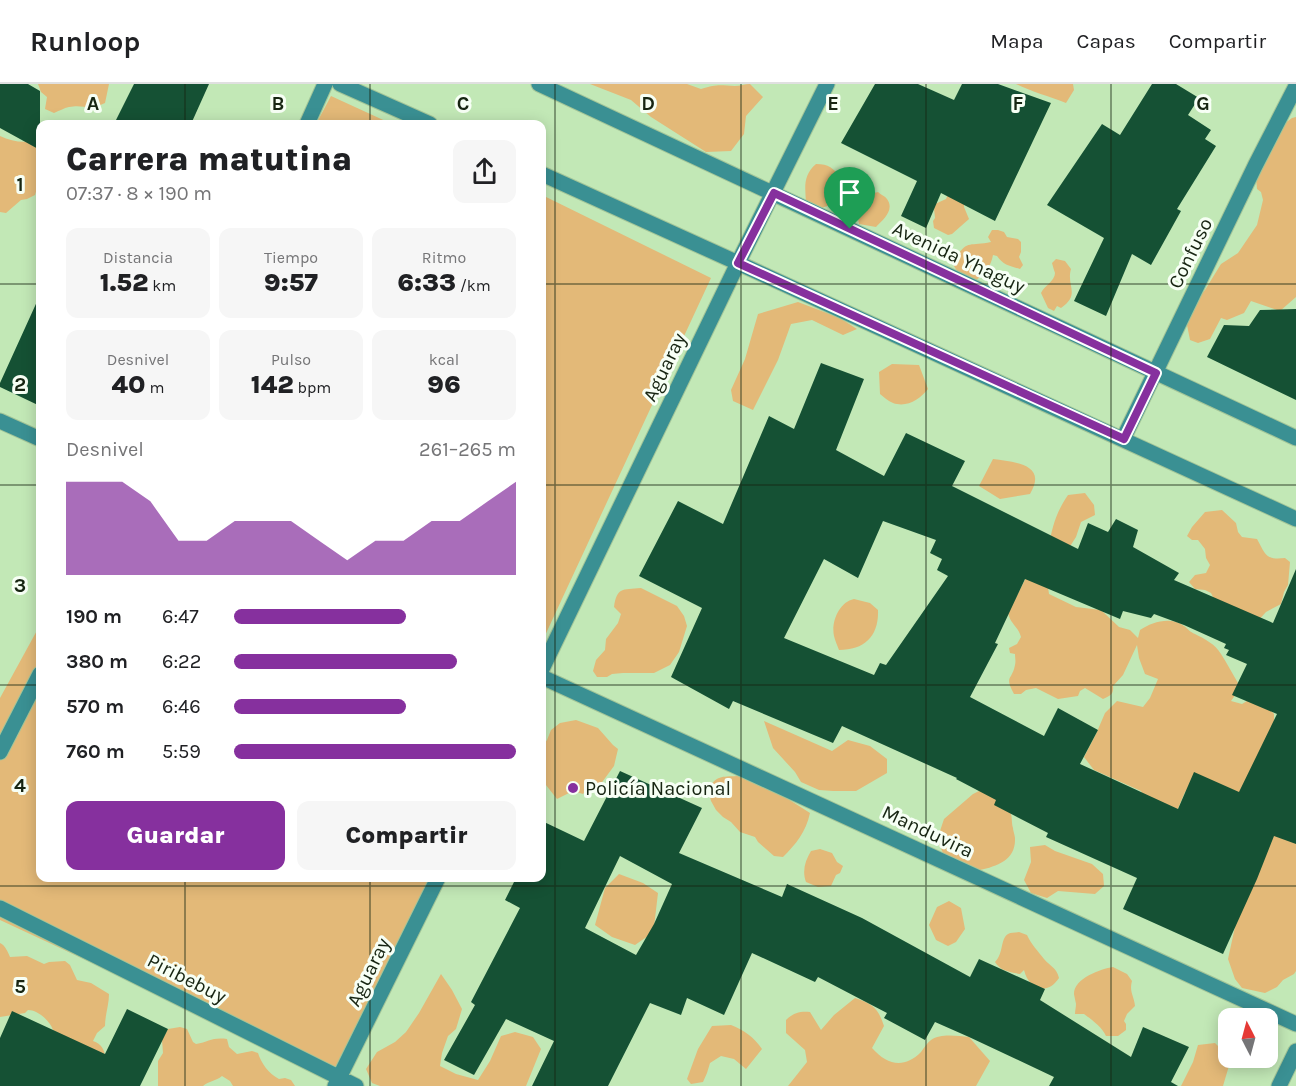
<!DOCTYPE html>
<html lang="es">
<head>
<meta charset="utf-8">
<style>
	:root { --surface:#fff; --page:#f6f6f6; --text:#202124; --muted:#757577; --line:#e0e0e0; --accent:#86309e }
	body { margin:0; font-family:Karla,sans-serif; background:var(--page); color:var(--text); height:100vh; display:flex; flex-direction:column; font-size:22px; white-space:nowrap }
	* { box-sizing:border-box; margin:0 }
	p { font-size:20px; color:var(--muted) }
	.icon { flex:none; width:33px; height:33px; fill:none; stroke:currentColor; stroke-width:2; stroke-linecap:round; stroke-linejoin:round }
	.map { position:relative; flex:1; overflow:hidden }
	.side { position:absolute; left:36px; top:36px; width:510px; height:762px; display:flex; flex-direction:column; background:var(--surface); border-radius:12px; box-shadow:0 3px 15px #0003 }
	.side>* { flex:none }
	.needle { width:39px; rotate:354deg }
	.buttons { position:absolute; left:1218px; top:924px; display:grid; gap:12px }
	.buttons a { display:grid; place-items:center; width:60px; height:60px; border-radius:12px; background:var(--surface); box-shadow:0 3px 15px #0003; font-size:30px }
	.pin { position:absolute; display:grid; place-items:center; width:51px; height:51px; color:#fff; margin:-62px -26px; border-radius:50% 50% 50% 0; rotate:-45deg; box-shadow:0 0 6px #0007 }
	.pin .icon { rotate:45deg }
	.round { display:grid; place-items:center; flex:none; width:63px; height:63px; border-radius:12px; background:var(--page) }
	.head { display:flex; align-items:center; justify-content:space-between; height:102px; padding:0 30px }
	h1 { font-size:33px; font-weight:800; line-height:45px }
	.stats { display:grid; grid-template-columns:repeat(3,1fr); gap:9px; height:102px; padding:6px 30px }
	.stats div { display:grid; align-content:center; border-radius:12px; background:var(--page); text-align:center }
	.stats b { font-size:26px; font-weight:800 }
	.stats small { font-size:16px; font-weight:400 }
	.stats p { font-size:16px }
	.chart { height:168px; padding:12px 30px }
	.chart p { display:flex; justify-content:space-between }
	.chart svg { width:100%; height:108px; margin-top:6px; fill:var(--accent); opacity:.7 }
	.cta { display:flex; gap:12px; margin-top:auto; padding:12px 30px }
	.cta a { flex:1; height:69px; border-radius:12px; background:var(--accent); color:#fff; font-size:24px; font-weight:800; line-height:69px; text-align:center }
	.cta a+a { background:var(--page); color:var(--text) }
	ul { padding:0 30px; list-style:none; font-size:20px }
	li { display:grid; grid-template-columns:96px 72px 1fr; align-items:center; height:45px }
	li i { height:15px; border-radius:8px; background:var(--accent) }
	header { display:flex; align-items:center; gap:36px; box-sizing:border-box; height:84px; padding:0 30px; background:var(--surface); border-bottom:2px solid var(--line) }
	header strong { font-size:28px }
	nav { display:flex; gap:33px; margin-inline-start:auto; font-size:21px }
	.map>svg:first-child { display:block }
</style>
</head>
<body>
<header>
<strong>Runloop</strong>
<nav><a>Mapa</a><a>Capas</a><a>Compartir</a></nav>
</header>
<div class="map">
<svg width="1296" height="1002" viewBox="0 0 1296 1002">
	<rect width="100%" height="100%" fill="#c2e8b6"/>
	<path fill="#e3b978" d="M38,0h71l-4,19c-16,8 -21,1 -36,4 -5,1 -10,4 -15,6l-9,-4 2,-12 -6,-5z
		M590,0h97l14,5c16,-5 18,-4 34,-3 5,0 10,-2 15,-2l13,13 -17,19 -2,18 -13,17 -25,1 -55,-35 -20,-17z
		M1016,0h57l1,6 -8,13c-17,-7 -34,-11 -50,-19z
		M331,12l61,28h-76z
		M1296,33v180l-16,14 -29,-10 -7,12 -17,7 -6,-2 -11,21 -12,4 -8,-3 -3,-15 8,-23 10,-12 16,-26 17,-11 19,-28 6,-25 -2,-8 -4,-3 -2,-23 22,-37 15,-11z
		M0,52c13,6 26,8 40,3v39l-5,17 -8,4 -6,1 -15,13 -6,-1z
		M816,80c13,0 17,4 25,14l14,-1 5,1 6,11 5,5 7,-2c3,3 7,4 9,7 8,11 -4,21 -11,28l-17,-3 -2,-12 -8,4 -8,-1 -3,-9 -5,-2 -17,6 -10,-8c-1,-15 -3,-27 10,-38z
		M948,110l16,9v4l5,12 -17,15 -4,1 -14,-7 -1,-7 2,-3 -1,-10 1,-4 11,-5z
		M542,111l169,83 -169,364z
		M992,146h6l6,2 3,5 11,2 3,3v10l-2,5 4,8 -3,4c-10,-3 -17,-4 -23,-13l-4,-1c-2,11 -8,19 -17,25 -12,-2 -18,-5 -23,-16 13,-26 15,-17 38,-22l-3,-5z
		M1056,175l9,2 6,8c-5,17 10,25 -10,39l-4,-2 -3,5 -6,-3 -7,-15c3,-7 14,-12 14,-20 -1,-3 -2,-6 -3,-10z
		M798,218l42,16 17,11 -14,6 -31,-15 -21,4 -13,36 -25,50 -20,-9 -2,-11 14,-31 13,-45z
		M892,280l27,1 9,24c-8,10 -21,19 -35,14 -5,-2 -9,-6 -13,-9l-1,-22z
		M993,375c22,3 55,5 37,35l-30,5 -21,-13z
		M1085,409l9,12 1,10 -14,7 -5,15 -9,14 -18,-5c3,-20 8,-35 19,-51z
		M1222,426l14,13 2,9 4,5 15,2c9,16 8,21 28,19l5,4 -2,23 -4,7 -3,12 -15,8 -10,11 -41,-22 -4,-8 -6,-3 -10,-1 -6,-7 6,-7 11,-2 4,-8 -4,-7 -1,-9 -7,-9h-6l-5,-4 5,-9 13,-15z
		M1031,484l15,5 3,21 27,13 25,3 18,17 11,3 8,8 2,-8c12,-8 31,-14 44,-4 4,3 6,6 11,8 10,5 20,10 26,20 6,9 11,19 17,29l-2,11 -5,7 11,3 10,-6 17,10 5,6v14l-25,68 -59,-7 -5,3 -11,26 -26,-13 -7,-14 -47,-21 -10,-13 12,-23 9,-21 12,-12 26,6 7,-9 8,-19 -13,-5 -6,-16 -2,-13 -14,30 -10,11c1,8 -3,10 -10,13l-18,-11 -5,3 -2,5 -20,3 -22,-11 -10,2 -5,4h-7c-10,-19 -2,-13 1,-29 1,-4 0,-7 0,-11l-5,-1 -1,-5 8,-4 4,-7c-3,-11 -10,-12 -13,-24z
		M641,504l36,18 7,10 3,10 -8,26 -9,13 -16,8h-31l-11,1 -5,3h-10l-4,-6 3,-11 9,-10 1,-11 12,-16 3,-9 -7,-7c3,-20 8,-17 27,-19z
		M854,515l16,4 8,7c1,26 -13,40 -39,40 -2,-5 -4,-10 -5,-14 -3,-14 5,-34 20,-37z
		M40,541v253h392l-93,200 -339,-158v-222z
		M576,636l22,8 15,17 5,4 -4,17 -14,19 -6,-3 -11,12 -10,-3 -16,8 -15,-19v-33l5,-7 4,-10 9,-7z
		M764,637l68,30 16,-11 22,6 17,13v14l-31,18h-23l-14,-1 -18,-8 -6,-10 -22,-24z
		M737,692l16,3 10,4 47,30c-4,19 -14,31 -27,44l-9,-1 -16,-14 -3,-5 -15,-5 -9,-10 -8,-5 -7,-7 -5,-9 -3,-12c9,-14 13,-12 29,-13z
		M983,705c8,6 20,12 26,21 4,5 2,12 4,18 0,2 2,8 2,10 1,22 -18,28 -35,32l-37,-17 -6,-13 7,-21 29,-25z
		M1226,738l70,9v140l-2,3 -11,6 -6,7 -12,6 -23,-5 -7,-9 -7,-20 7,-32z
		M1045,761l10,6 37,13 11,10 1,12 -9,8 -37,-3 -11,7 -16,-5 -7,-13 7,-18 -1,-15z
		M820,765l12,4 5,9 6,4 -3,7 -4,2 -5,11 -13,1 -12,-5c-4,-11 -1,-21 5,-31z
		M619,790l24,9 15,10 -4,34 -6,9 -13,9 -23,-8 -17,-12 10,-37z
		M949,817l12,7 4,21 -9,13 -8,4 -12,-6 -7,-15 8,-18z
		M1019,848l8,3c4,9 11,16 17,24 7,8 12,8 15,19 -12,18 -30,12 -35,-8l-4,4c-10,-2 -20,-3 -25,-12 9,-9 5,-23 13,-28 3,-2 7,-1 11,-2z
		M0,859c5,2 8,9 10,14l17,-1 17,8 5,-2 16,-1 5,4 7,15 14,3 18,11c0,11 -4,21 -4,32l-8,7 -4,8c9,3 11,8 13,18l-53,-29c-3,-9 -15,-20 -25,-20l-3,3 -25,4z
		M1113,883l14,7 5,7c-3,11 2,14 3,25l-8,8 -3,7 2,3v6l-8,6h-12c-4,-9 -14,-16 -22,-22h-9c0,-3 1,-7 1,-10 0,-1 -2,-9 -2,-10 0,-16 27,-25 39,-27z
		M441,890l11,16 10,19 -6,20 -8,7 -6,17 -2,13 16,8 22,6 12,-19 11,-25 14,-4 18,5 8,12 -15,37h-146l-8,-3 -6,-14 11,-17 18,-10 11,-10 13,-19z
		M855,914c18,6 23,10 29,28l-12,22c15,17 32,21 49,4 3,-4 6,-9 10,-12 10,-7 26,-4 38,-3l21,24 -14,25h-188l19,-24 -2,-12 -19,-17v-13c7,-7 14,-9 24,-8l11,18 13,-15z
		M731,941c13,5 23,12 31,24l-16,20 -12,-10 -13,-3 -11,7 -3,10 -4,9 -12,2 -4,-5 11,-30 14,-23z
		M180,943l7,2 6,13 3,2c13,-2 16,-7 31,-5l2,8 8,7 15,-3 6,2c3,10 11,21 21,26l6,-1 6,2 4,6h-62l-3,-5 -8,-5c-6,5 -13,5 -19,10h-45v-25l5,-8 -1,-13 6,-11z
		M1215,959l16,16 -8,27h-42l12,-24 5,-17z"/>
	<path fill="#155134" fill-rule="evenodd" d="M0,0h28l12,7v59l-40,-22z
		M134,0h75l-18,40h-77z
		M875,0h43l36,16 8,-16h36l53,19 -56,118 -54,-28 -15,35 -25,-12 16,-35 -76,-38z
		M1152,0h24l23,14 -11,17 23,15 -6,9 11,7 -39,63 4,2 -30,54 -19,-11 -26,62 -32,-15 30,-63 -57,-33 55,-81 18,11z
		M40,211v111l-40,-19v-4z
		M1296,225v91l-89,-43 17,-32 25,1 11,-16z
		M821,279l43,16 -28,71 48,26 22,-43 59,28 -13,25 126,63 10,-26 20,9 8,-13 22,11 -5,17 46,26 -5,7 99,43 23,-54v275l-22,-8 -17,43 -34,75 -100,-45 14,-31 -91,-41 2,-4 -54,-28 2,-5 -40,-21 1,-1 -115,-52 -9,17 -100,-42 -4,8 -58,-32 31,-69 -63,-32 39,-75 45,23 46,-108 25,13zM883,437l53,19 -6,13 12,6 -5,11 11,6 -62,89 -6,-2 -6,12 -90,-37 40,-79 34,19zM1025,495l95,40 3,-8 28,7 3,-4 30,11 42,19 -2,4 5,2 -3,5 21,9 -15,31 45,19 -38,78 -45,-20 -16,37 -98,-45 18,-34 -40,-22 -14,28 -74,-39 28,-53 -3,-1z
		M620,687l82,37 -23,45 103,44 5,-13 75,34 108,59 9,-18 66,30 -5,11 91,57 12,-30 46,20 -18,35 7,4h-129l5,-9 -85,-40 -34,-15 -10,18 -41,-22 3,-5 -69,-36 -3,5 -63,-29 -28,62 -37,-17 -6,17 -31,-12 -42,83h-76l22,-45 -48,-22 -32,56 -30,-15 31,-55 -4,-3 49,-94 -15,-8 11,-22h26v-57l42,20zM620,772l52,28 -18,40 -18,31 -51,-27z
		M127,925l41,20 -28,57h-140v-48l12,-27 93,43z"/>
	<g fill="none" stroke-linecap="round" stroke-linejoin="round">
		<g stroke="#a3c598" stroke-width="17">
			<path id="minor" d="M340,0l90,40
				M539,0l757,354
				M307,40l18,-40
				M542,90l196,89 558,256
				M0,337l40,18
				M1123,355l132,-273 41,-80
				M542,585l196,-406 89,-179
				M542,593l754,347
				M0,668l40,-78
				M0,824l356,178
				M335,1002l103,-208
				M1279,1002l17,-35"/>
		</g>
		<use href="#minor" stroke="#3a9093" stroke-width="15"/>
	</g>
	<g fill="none" stroke-linecap="round" stroke-linejoin="round">
		<g stroke="#fff" stroke-width="12">
			<path id="route" d="M774,109l382,180 -32,66 -386,-176z"/>
		</g>
		<use href="#route" stroke="#86309e" stroke-width="8"/>
	</g>
	<path fill="none" stroke="#172512" stroke-width="1.5" stroke-opacity="0.55" d="M185,0v40M370,0v40M555,0v1002M741,0v1002M926,0v1002M1111,0v1002M0,200h40M542,200h754M0,401h40M542,401h754M0,601h40M542,601h754M185,794v208M370,794v208M0,802h1296"/>
	<circle fill="#86309e" stroke="#f7fff5" stroke-width="2" cx="573" cy="704" r="6"/>
	<g text-anchor="middle" stroke-width="6" stroke-linejoin="round" paint-order="stroke">
		<g font-size="20" fill="#172512" stroke="#f7fff5">
			<text transform="translate(1190 169) rotate(-64)" y="7">Confuso</text>
			<text transform="translate(959 173) rotate(25)" y="7">Avenida Yhaguy</text>
			<text transform="translate(664 283) rotate(-64)" y="7">Aguaray</text>
			<text transform="translate(928 747) rotate(25)" y="7">Manduvira</text>
			<text transform="translate(368 888) rotate(-64)" y="7">Aguaray</text>
			<text transform="translate(187 894) rotate(27)" y="7">Piribebuy</text>
		</g>
		<g font-size="20" fill="#172512" stroke="#f7fff5" text-anchor="start">
			<text x="585" y="711">Policía Nacional</text>
		</g>
	</g>
	<g font-size="20" text-anchor="middle" font-weight="bold" fill="#172512" stroke="#f7fff5" stroke-width="6" stroke-linejoin="round" paint-order="stroke">
		<text x="93" y="26">A</text>
		<text x="278" y="26">B</text>
		<text x="463" y="26">C</text>
		<text x="648" y="26">D</text>
		<text x="833" y="26">E</text>
		<text x="1018" y="26">F</text>
		<text x="1203" y="26">G</text>
		<text x="20" y="107">1</text>
		<text x="20" y="307">2</text>
		<text x="20" y="508">3</text>
		<text x="20" y="708">4</text>
		<text x="20" y="909">5</text>
	</g>
</svg>
<div class="buttons">
<a><svg class="needle" viewBox="-14 -14 28 28"><path d="M0-13l5 13h-10z" fill="#e53935"/><path d="M0 13l5-13h-10z" fill="#757577"/></svg></a>
</div>
<div class="pin" style="left:850px;top:145px;background:#1e9e55"><svg class="icon" aria-label="arrive" viewBox="0 0 24 24"><path d="M6 21V4h12l-3 4 3 4H6"/></svg></div>
<section class="side">
<div class="head"><div><h1>Carrera matutina</h1><p>07:37 · 8 × 190 m</p></div><a class="round"><svg class="icon" aria-label="share" viewBox="0 0 24 24"><path d="M12 15V3M7 8l5-5 5 5M5 13v7h14v-7"/></svg></a></div>
<div class="stats">
<div><p>Distancia</p><b>1.52<small> km</small></b></div>
<div><p>Tiempo</p><b>9:57</b></div>
<div><p>Ritmo</p><b>6:33<small> /km</small></b></div>
</div>
<div class="stats">
<div><p>Desnivel</p><b>40<small> m</small></b></div>
<div><p>Pulso</p><b>142<small> bpm</small></b></div>
<div><p>kcal</p><b>96</b></div>
</div>
<div class="chart"><p><span>Desnivel</span>261–265 m</p>
<svg viewBox="0 0 160 44" preserveAspectRatio="none"><path d="M0 44V6L10 6L20 6L30 14L40 30L50 30L60 22L70 22L80 22L90 30L100 38L110 30L120 30L130 22L140 22L150 14L160 6V44z"/></svg>
</div>
<ul>
<li><b>190 m</b>6:47<i style="width:61%"></i></li>
<li><b>380 m</b>6:22<i style="width:79%"></i></li>
<li><b>570 m</b>6:46<i style="width:61%"></i></li>
<li><b>760 m</b>5:59<i style="width:100%"></i></li>
</ul>
<div class="cta"><a>Guardar</a><a>Compartir</a></div>
</section>
</div>
</body>
</html>
